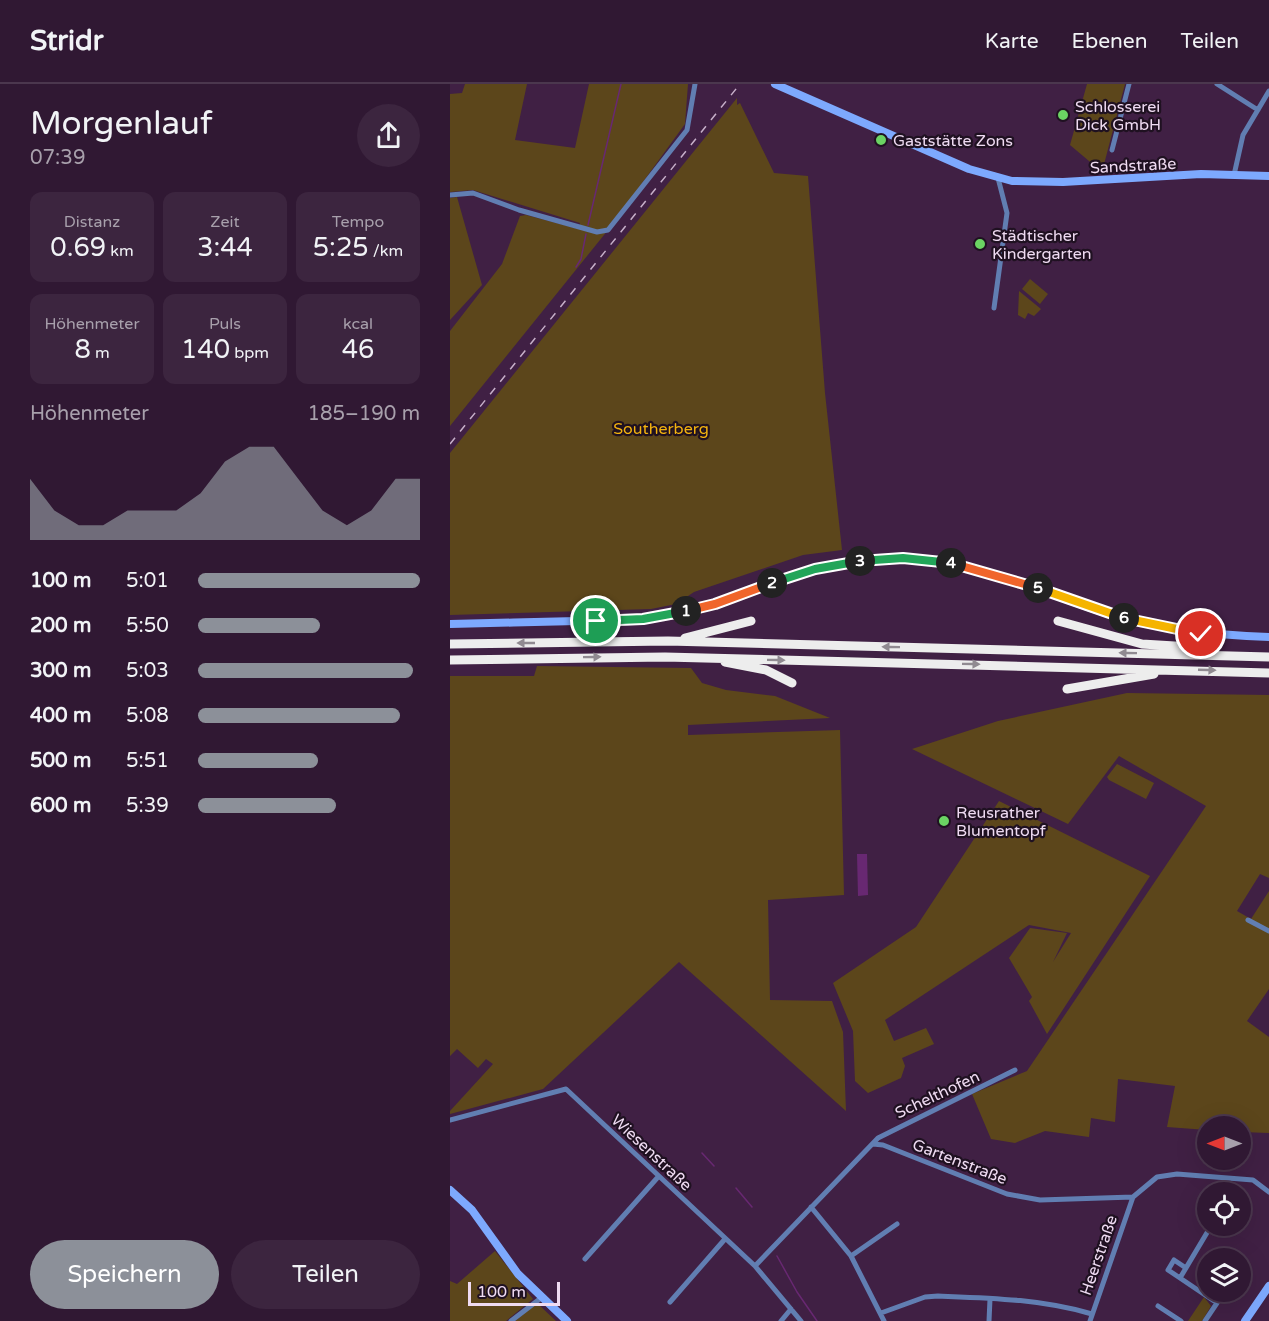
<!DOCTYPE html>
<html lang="de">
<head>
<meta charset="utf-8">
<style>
	:root { --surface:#301833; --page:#3c253f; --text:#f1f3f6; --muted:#a8a0ac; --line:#4b374e; --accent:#8c9099 }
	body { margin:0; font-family:"Varela Round",sans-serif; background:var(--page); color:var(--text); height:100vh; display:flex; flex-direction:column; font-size:22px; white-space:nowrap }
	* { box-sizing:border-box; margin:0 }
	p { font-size:20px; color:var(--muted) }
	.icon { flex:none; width:33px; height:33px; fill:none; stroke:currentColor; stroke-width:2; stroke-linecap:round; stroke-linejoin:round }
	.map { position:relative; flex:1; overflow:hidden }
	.drawer { display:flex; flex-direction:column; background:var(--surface); width:450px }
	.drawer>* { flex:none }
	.needle { width:39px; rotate:270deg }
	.fabs { position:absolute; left:747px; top:1032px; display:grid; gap:12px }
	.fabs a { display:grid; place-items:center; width:54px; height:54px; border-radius:50%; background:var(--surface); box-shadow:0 6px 24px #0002,0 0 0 2px var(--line); font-size:30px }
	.scale { position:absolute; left:18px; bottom:15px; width:92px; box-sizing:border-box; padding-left:6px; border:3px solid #efdbf2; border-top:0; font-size:16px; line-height:21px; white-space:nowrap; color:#efdbf2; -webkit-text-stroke:4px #1f1121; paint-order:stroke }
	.pin { position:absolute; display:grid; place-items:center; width:51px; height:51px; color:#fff; margin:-26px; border:3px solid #fff; border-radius:50%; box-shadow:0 2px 6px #0007 }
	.km { position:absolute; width:30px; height:30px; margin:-15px; border-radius:50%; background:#222; color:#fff; font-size:16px; line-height:30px; text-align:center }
	.round { display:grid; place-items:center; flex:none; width:63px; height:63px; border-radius:32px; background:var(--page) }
	.summary { display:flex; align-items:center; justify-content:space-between; height:102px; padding:0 30px }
	h1 { font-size:33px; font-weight:600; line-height:45px }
	.figures { display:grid; grid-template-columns:repeat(3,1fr); gap:9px; height:102px; padding:6px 30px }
	.figures div { display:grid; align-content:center; border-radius:12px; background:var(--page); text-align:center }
	.figures b { font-size:26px; font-weight:600 }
	.figures small { font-size:16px; font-weight:400 }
	.figures p { font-size:16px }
	.chart { height:168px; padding:12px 30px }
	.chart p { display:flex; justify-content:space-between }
	.chart svg { width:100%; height:108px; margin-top:6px; fill:var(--accent); opacity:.7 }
	.button { display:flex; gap:12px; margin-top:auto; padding:12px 30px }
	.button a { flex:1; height:69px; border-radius:36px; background:var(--accent); color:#fff; font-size:24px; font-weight:600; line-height:69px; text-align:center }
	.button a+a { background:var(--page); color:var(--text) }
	ul { padding:0 30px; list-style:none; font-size:20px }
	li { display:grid; grid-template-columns:96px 72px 1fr; align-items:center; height:45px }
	li i { height:15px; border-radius:8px; background:var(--accent) }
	header { display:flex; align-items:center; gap:36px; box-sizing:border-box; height:84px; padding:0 30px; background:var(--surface); border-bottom:2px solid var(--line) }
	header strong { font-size:28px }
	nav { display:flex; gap:33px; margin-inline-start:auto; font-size:21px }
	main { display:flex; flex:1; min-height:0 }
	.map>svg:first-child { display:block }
</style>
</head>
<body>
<header>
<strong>Stridr</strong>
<nav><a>Karte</a><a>Ebenen</a><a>Teilen</a></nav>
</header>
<main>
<section class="drawer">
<div class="summary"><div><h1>Morgenlauf</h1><p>07:39</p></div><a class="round"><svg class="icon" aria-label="share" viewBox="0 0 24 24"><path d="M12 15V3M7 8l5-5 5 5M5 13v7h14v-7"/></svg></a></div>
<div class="figures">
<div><p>Distanz</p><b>0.69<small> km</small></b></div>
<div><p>Zeit</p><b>3:44</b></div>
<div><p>Tempo</p><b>5:25<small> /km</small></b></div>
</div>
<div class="figures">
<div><p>Höhenmeter</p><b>8<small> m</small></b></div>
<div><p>Puls</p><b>140<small> bpm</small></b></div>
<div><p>kcal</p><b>46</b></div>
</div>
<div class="chart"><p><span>Höhenmeter</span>185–190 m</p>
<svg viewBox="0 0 160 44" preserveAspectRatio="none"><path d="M0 44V19L10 32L20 38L30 38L40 32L50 32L60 32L70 25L80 12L90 6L100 6L110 19L120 32L130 38L140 32L150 19L160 19V44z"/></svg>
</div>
<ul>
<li><b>100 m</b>5:01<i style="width:100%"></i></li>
<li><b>200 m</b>5:50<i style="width:55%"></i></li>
<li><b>300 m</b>5:03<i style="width:97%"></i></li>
<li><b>400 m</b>5:08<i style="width:91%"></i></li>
<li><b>500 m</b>5:51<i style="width:54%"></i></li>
<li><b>600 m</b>5:39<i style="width:62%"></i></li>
</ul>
<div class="button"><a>Speichern</a><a>Teilen</a></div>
</section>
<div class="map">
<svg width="819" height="1237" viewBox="0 0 819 1237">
	<rect width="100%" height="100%" fill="#402044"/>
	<path fill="#5c461b" d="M15,0h62l-12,56 60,8 14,-64h99l-3,40 -77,106 -158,196v-95l52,-67 18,-48 6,-1 53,14 1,-6 -107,-33 -23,2v-98l12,-1z
		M637,0h38l-23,88 -32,-27z
		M287,14v7l3,-2 34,70 34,3 17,217 17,157 -39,5 -109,37 -18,12 -25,5 -201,6v-162z
		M7,113l25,88 -32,35v-122z
		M580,195l18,15 -8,10 -18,-15z
		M569,207l22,18 -7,7 -6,-3 -3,6 -7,-4z
		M87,582l154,2 11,15 24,7 49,6 55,22 -142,7v10l152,-5 4,165 -76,5 2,100 62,1 11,31 3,79 -167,-149 -136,127 -93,25v-3l43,-47 -7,-5 -8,9 -21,-19 -7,7v-380h84z
		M677,609l142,2v183l-9,-4 -23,37 14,8 18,-28v98l-22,32 22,16v96l-28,-1 -1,-6h-32l-1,4 -40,-3 8,-41 -57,-7 -3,43 -24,-4 -2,19 -44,-6 -30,12 -24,-4 -19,-45 55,-23 179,-265 -87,-50 -51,68 -156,-75 86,-28z
		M667,680l37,19 -8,16 -37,-19 -2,-3z
		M549,717l151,75 -103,158 -18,-33 3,-4 -23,-39 21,-30 37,5 -14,29 18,-29 -42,-8 -144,95 9,21 32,-13 8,16 -32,14 3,8 -4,12 -33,15 -13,-12 -2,-50 -20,-48 83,-56z
		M45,1167l38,48 -27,22h-56v-40l7,3z
		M754,1213l7,9 -9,15h-14z
		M87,1219l19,18h-41z"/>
	<path fill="#682872" d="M407,770h10l1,41 -10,1z"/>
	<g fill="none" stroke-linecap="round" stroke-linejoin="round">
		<path stroke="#682872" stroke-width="1.5" d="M138,141l33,-141
			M126,183l5,-8 5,-25
			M252,1069l12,13
			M286,1104l16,19
			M327,1172l20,36 20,29"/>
		<path stroke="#617eb2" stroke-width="5" d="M767,0l41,26
			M662,66l17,-66
			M784,91l9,-40 26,-44
			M0,111l23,-2 46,17 78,22 11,-2 79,-100 8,-46
			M544,224l13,-95 -9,-35
			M798,836l21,11
			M0,1036l116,-31 189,177 46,55
			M423,1060l10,1 124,49 33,6 93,-3
			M361,1123l40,49 33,65
			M401,1172l46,-32
			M135,1175l73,-82
			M305,1182l123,-128 137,-68
			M730,1194l-12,-8 6,-10 12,8
			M220,1218l55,-63
			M767,1219l7,-11
			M708,1222l23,15
			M431,1229l44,-16 13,-1c52,2 103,3 154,18
			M61,1237l30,-23
			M331,1237l10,-12
			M539,1237l1,-22
			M640,1237l43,-124 24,-20 20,-3 76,6 16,12
			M755,1237l12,-18 -37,-25 31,-52"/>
		<path stroke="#7da9fe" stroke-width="8" d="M325,0l194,85 43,12 51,1 138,-8 68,2
			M0,540c42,-1 85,-2 127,-3 31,0 64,0 95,-6 79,-16 149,-60 232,-57 73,3 136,34 204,56 53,16 106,21 161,23
			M0,1106l22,20 46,64 49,47
			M795,1237l24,-35"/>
		<path stroke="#ededed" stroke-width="9" d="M608,537l84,23 49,3 14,7
			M235,554l66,-17
			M0,560l218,-3 601,16
			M0,576l215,-3 604,16
			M275,578l41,8 26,13
			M617,605l87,-15"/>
		<path stroke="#c7b0ca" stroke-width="1.5" stroke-dasharray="8 8" stroke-linecap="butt" d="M0,360l290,-360"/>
	</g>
	<defs><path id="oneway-solid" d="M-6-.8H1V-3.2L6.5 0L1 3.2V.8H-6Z" transform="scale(1.5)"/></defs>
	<g fill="#908a91">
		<use href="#oneway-solid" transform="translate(76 559) rotate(180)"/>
		<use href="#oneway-solid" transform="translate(441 563) rotate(-179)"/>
		<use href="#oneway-solid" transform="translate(678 569) rotate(-179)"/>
		<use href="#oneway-solid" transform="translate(142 573) rotate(-1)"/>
		<use href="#oneway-solid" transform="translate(326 576) rotate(1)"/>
		<use href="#oneway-solid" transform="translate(521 580) rotate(1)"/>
		<use href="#oneway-solid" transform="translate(757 586) rotate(2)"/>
	</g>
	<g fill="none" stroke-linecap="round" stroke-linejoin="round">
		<g stroke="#fff" stroke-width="12">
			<path id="split-1" d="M146,537l47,-2 43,-8"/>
		</g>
		<g stroke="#fff" stroke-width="12">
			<path id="split-2" d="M236,527l29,-7 57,-21"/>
		</g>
		<g stroke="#fff" stroke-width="12">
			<path id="split-3" d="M322,499l43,-14 45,-8"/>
		</g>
		<g stroke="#fff" stroke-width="12">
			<path id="split-4" d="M410,477l43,-3 48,5"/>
		</g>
		<g stroke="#fff" stroke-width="12">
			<path id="split-5" d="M501,479l87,25"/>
		</g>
		<g stroke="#fff" stroke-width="12">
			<path id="split-6" d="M588,504l86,30"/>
		</g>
		<g stroke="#fff" stroke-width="12">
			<path id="split-7" d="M674,534l77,16"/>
		</g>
		<use href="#split-1" stroke="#22a559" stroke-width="8"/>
		<use href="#split-2" stroke="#f0652b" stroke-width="8"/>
		<use href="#split-3" stroke="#22a559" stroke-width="8"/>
		<use href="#split-4" stroke="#22a559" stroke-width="8"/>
		<use href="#split-5" stroke="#f0652b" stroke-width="8"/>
		<use href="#split-6" stroke="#f5b400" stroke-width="8"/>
		<use href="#split-7" stroke="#f5b400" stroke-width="8"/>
	</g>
	<g fill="#6bd363" stroke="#1f1121" stroke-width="2">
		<circle cx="613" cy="31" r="6"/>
		<circle cx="431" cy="56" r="6"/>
		<circle cx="530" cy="160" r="6"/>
		<circle cx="494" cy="737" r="6"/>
	</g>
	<g text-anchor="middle" stroke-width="4.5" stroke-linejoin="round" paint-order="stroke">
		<g font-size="16" fill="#efdbf2" stroke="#1f1121" text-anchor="start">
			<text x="625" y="28">Schlosserei<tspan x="625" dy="18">Dick GmbH</tspan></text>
			<text x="443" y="62">Gaststätte Zons</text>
			<text x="542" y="157">Städtischer<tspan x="542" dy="18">Kindergarten</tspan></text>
			<text x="506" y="734">Reusrather<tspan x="506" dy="18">Blumentopf</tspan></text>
		</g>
		<g font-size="16" fill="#efdbf2" stroke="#1f1121">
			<text transform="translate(683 81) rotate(-3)" y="6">Sandstraße</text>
			<text transform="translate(487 1010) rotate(-25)" y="6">Schelthofen</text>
			<text transform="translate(202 1068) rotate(43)" y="6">Wiesenstraße</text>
			<text transform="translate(510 1077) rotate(21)" y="6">Gartenstraße</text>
			<text transform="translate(648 1171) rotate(-71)" y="6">Heerstraße</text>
		</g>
		<g font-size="16" fill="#f3b30f" stroke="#1f1121">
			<text x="211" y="350">Southerberg</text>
		</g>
	</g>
</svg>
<div class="fabs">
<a><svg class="needle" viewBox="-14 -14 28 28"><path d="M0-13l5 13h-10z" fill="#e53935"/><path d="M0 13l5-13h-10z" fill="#a8a0ac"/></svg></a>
<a><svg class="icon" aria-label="locate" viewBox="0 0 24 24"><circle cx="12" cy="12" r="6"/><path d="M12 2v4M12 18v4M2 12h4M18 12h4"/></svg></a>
<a><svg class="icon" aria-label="layers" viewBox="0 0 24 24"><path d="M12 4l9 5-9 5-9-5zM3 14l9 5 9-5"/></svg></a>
</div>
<div class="scale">100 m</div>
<div class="pin" style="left:146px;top:537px;background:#1e9e55"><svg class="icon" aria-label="arrive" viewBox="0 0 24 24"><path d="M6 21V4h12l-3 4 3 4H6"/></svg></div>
<div class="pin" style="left:751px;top:550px;background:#d93025"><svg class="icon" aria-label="check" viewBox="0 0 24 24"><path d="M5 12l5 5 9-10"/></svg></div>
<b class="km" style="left:236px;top:527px">1</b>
<b class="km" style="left:322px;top:499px">2</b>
<b class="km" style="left:410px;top:477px">3</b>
<b class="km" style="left:501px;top:479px">4</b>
<b class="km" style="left:588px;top:504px">5</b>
<b class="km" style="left:674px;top:534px">6</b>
</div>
</main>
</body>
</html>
